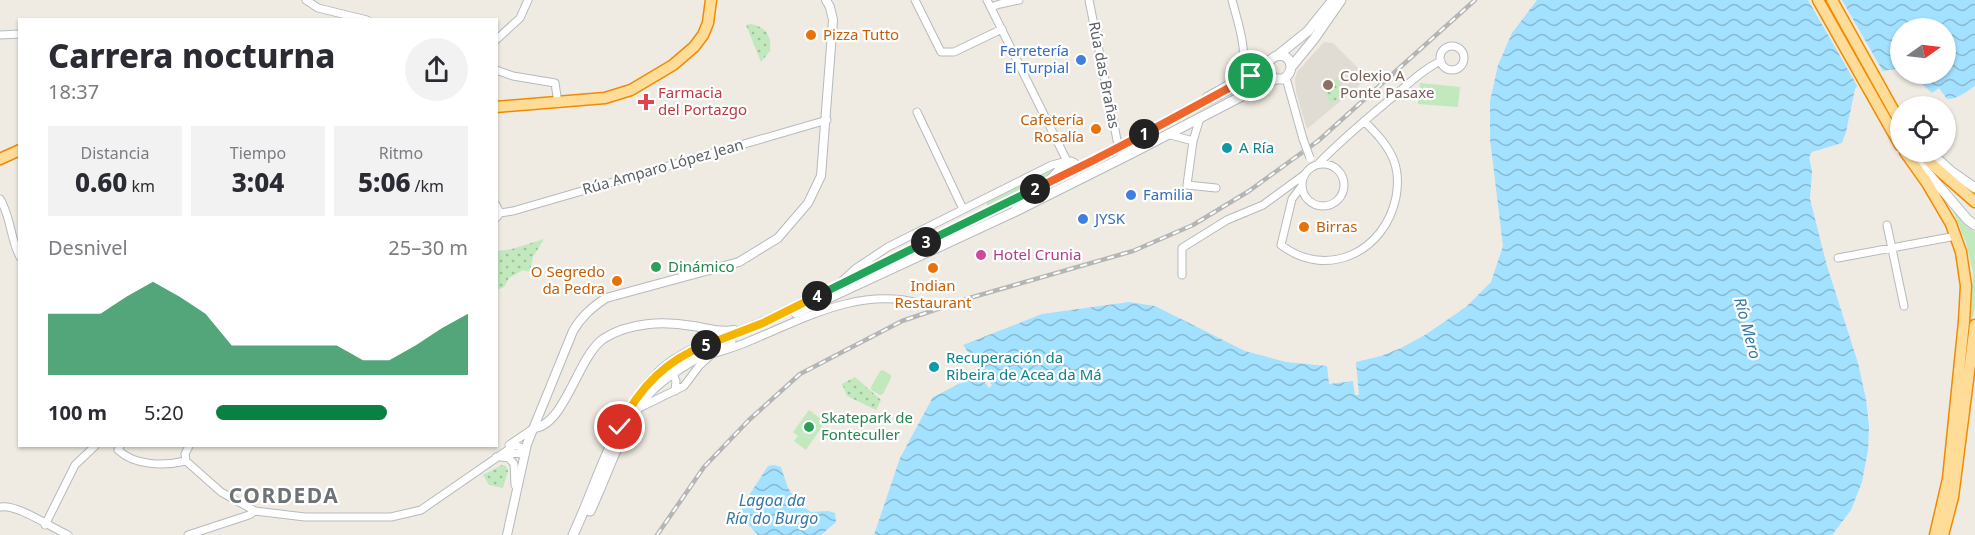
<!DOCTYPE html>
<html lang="es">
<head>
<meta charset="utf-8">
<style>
	:root { --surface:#fff; --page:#f2f2f3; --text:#2b2b33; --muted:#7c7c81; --accent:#0b8043 }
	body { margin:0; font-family:"Noto Sans",sans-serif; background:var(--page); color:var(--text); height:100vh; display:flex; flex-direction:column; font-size:22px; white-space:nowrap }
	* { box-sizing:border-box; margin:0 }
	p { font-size:20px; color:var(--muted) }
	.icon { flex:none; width:33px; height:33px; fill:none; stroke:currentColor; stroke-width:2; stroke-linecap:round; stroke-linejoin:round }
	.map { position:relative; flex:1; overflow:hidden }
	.details { position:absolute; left:18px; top:18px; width:480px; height:429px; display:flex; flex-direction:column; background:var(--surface); border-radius:0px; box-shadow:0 2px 4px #0004 }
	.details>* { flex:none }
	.needle { width:39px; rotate:76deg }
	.tools { position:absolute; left:1890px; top:18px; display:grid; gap:12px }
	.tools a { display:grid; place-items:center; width:66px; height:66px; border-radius:50%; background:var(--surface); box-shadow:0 2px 4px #0004; font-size:30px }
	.pin { position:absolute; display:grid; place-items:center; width:51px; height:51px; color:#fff; margin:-26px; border:3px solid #fff; border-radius:50%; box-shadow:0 2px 6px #0007 }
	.km { position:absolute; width:30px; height:30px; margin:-15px; border-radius:50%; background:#222; color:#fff; font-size:16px; line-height:30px; text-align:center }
	.round { display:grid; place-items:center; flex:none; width:63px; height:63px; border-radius:32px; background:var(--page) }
	.overview { display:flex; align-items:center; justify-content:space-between; height:102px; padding:0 30px }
	h1 { font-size:33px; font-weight:800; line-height:45px }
	.metrics { display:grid; grid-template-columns:repeat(3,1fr); gap:9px; height:102px; padding:6px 30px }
	.metrics div { display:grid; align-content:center; border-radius:0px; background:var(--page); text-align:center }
	.metrics b { font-size:26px; font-weight:800 }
	.metrics small { font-size:16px; font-weight:400 }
	.metrics p { font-size:16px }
	.chart { height:168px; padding:12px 30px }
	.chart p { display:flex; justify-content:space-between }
	.chart svg { width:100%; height:108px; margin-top:6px; fill:var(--accent); opacity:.7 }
	ul { padding:0 30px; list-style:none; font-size:20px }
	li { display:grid; grid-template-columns:96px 72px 1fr; align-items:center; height:45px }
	li i { height:15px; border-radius:8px; background:var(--accent) }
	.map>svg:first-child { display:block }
</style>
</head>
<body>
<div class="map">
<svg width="1975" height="535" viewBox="0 0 1975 535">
	<defs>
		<pattern id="park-dots" width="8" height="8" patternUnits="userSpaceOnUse" patternTransform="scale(1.5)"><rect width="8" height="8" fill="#c2e8bd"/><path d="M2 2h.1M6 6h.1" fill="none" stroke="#a1bf9d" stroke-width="1.8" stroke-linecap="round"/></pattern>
		<pattern id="water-waves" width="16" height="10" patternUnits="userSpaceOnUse" patternTransform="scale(1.5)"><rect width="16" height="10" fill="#a2e1ff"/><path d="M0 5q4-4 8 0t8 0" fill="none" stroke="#87bad2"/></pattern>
	</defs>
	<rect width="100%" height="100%" fill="#efebe2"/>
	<path fill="#e1dcd3" d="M1324,42l9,1 35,35 -61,51 -11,-37 -1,-13 2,-7z"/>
	<path fill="#c2e8bd" d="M1420,83l40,4 -2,20 -40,-3z
		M1056,168l-7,7 -61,31 -2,-4z
		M1951,206l14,19 10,7v77l-5,17 3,-54 -7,-29z
		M883,370l8,5v3l-8,16 -3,1 -9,-5v-3l9,-16z
		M809,410l16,12 -19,28 -12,-9 4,-5 -5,-4z"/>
	<path fill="url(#park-dots)" d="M751,24c15,3 21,12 19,27l-9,11 -15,-37z
		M1336,78l12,13 -17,13 -6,-12 6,-7 -1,-2z
		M544,239l-11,18 -3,15 -7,-2 -14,8 -5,9 -7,3v-39l15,-2z
		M855,377l26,23 -5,10 -29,-14 -5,-12z
		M502,465l4,1 2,5 -5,17 -14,-3 -6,-10z"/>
	<path fill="url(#water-waves)" d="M1537,0h438v86c-9,6 -17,13 -28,13l-8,-11 -7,5 -21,-19h35v-46h-46v40l-22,4 -19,11 -4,6 -9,43 -4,11 -30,9 -3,5 3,14 -2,28 17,67 31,97 8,36 3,27 -1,24 -6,32 -11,28 -19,25h-958l26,-77 33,-61 46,-23 10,14 3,-3 -29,-40 79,-31 87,-12 26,4 90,45 41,11 41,4 2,18 24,-3 2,14h4l-3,-33 25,-6 20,-8 24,-13 41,-28 25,-25 12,-36 -13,-107v-38l8,-36 14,-32z
		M774,465l7,2 7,21 10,15 13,9 17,-1 7,2 1,9 -15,13h-63l-16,-18v-11l26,-40z"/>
	<path fill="#efebe2" d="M1808,0h34l42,73 -16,7 -9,9z"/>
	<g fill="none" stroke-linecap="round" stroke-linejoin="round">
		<g stroke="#b5babe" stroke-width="9">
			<path id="minor" d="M306,0l12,8 49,12
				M915,0l26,52h13l48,-23
				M987,0l80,161
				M1089,0l30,150
				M991,7l9,-3 19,-4
				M0,35l20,-1
				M496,40l24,-22 8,-18
				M1440 58a12 12 0 1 1 24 0a12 12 0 1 1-24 0Z
				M1245,56l5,7 14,4
				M496,70l17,6 42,7 3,20
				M1286,78l17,61
				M1206,97c10,-6 23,-11 31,-20 15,-17 0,-57 -5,-77
				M917,112l46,97
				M1167,134l26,7 7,-23
				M1193,141l-6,44 29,3
				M1118,151l24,-6
				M1302 185a21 21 0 1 1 42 0a21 21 0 1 1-42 0Z
				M1318,164c24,-25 51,-47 77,-69 15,-12 28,-26 46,-34
				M1070,173l5,-10 -4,-2h-4l-1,7 5,3h5
				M1048,181l19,-20
				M1301,187l-9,12 -11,46c46,35 104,7 115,-48 2,-11 2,-25 -2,-36 -6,-16 -18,-28 -30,-40
				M0,199c11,17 10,40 20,58
				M496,205l4,8 -4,5
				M1014,211l7,-9 17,-9
				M500,213l13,-2 314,-91
				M1887,225l17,81
				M1838,258l118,-22
				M1182,275v-27l45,-28 36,-15 41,-30
				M842,281l13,-12 33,-22 164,-82 15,-4
				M670,375l3,-1 3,7 -1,10
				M662,378v-3l32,-23
				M639,408l45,-22 15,-20 13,-12c14,-4 27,-8 40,-14 53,-22 110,-54 169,-36
				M509,445l25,-17
				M120,446l-2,4c17,16 46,16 68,11
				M501,457l8,1 5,6 1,21
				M186,461l35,31 34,19 50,6h86l30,-7 94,-65 7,3 3,6 -17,-1 -12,4
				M186,461l-1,-7 4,-8
				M0,507c18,-3 50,20 68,28
				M45,525l30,-60 20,-19
				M188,535l61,-20 6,-4"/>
		</g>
		<g stroke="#b5babe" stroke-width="10">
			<path id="tertiary" d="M534,428c30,-2 44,-71 69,-89 26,-17 61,-18 90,-13 14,2 27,7 41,4
				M507,535l20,-91 46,-113c9,-15 18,-23 33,-33l133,-36 39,-24 30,-35 13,-27 12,-156 -3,-13 -4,-7"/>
		</g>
		<g stroke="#b6bbc0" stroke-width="11">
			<path id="secondary" d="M1277,56l31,-25 25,-31
				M1292,66l22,-27 27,-39
				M1930,152l22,20 23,16
				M1913,156l55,64 7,5
				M796,313l218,-101 120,-60 141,-73
				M590,511c18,-37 35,-96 65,-124 22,-19 49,-34 76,-46
				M573,535c26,-55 41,-119 85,-162 30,-30 79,-37 116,-56 106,-53 213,-103 319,-156 36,-18 70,-38 106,-56 18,-9 36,-18 53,-29 6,-4 20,-19 24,-20 15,-4 21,15 7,23h-8l-6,-6 -1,-9"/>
		</g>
		<g stroke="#f18a00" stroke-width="13">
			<path id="trunk" d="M1818,0l82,145
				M1832,0l68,122
				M496,107l109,-9 26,-8 42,-25 21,-18 9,-12 5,-12 3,-23
				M1905,152l22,31 24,41 10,28 5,34 -2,36 -16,157 -13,56
				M1920,152l14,14 41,36
				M0,159l20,-9
				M1943,535l10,-38 22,-172"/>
		</g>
		<use href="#minor" stroke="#fff" stroke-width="7"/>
		<use href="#tertiary" stroke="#fff" stroke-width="8"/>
		<use href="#secondary" stroke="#fff" stroke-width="9"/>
		<use href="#trunk" stroke="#ffdd98" stroke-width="10"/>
		<g stroke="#b4b5b5" stroke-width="4.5">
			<path id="rail" d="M657,535l47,-68 45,-47 51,-46 102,-53 71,-24 160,-46 60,-26 56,-34 69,-50 157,-141"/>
		</g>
		<use href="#rail" stroke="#fff" stroke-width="2" stroke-dasharray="7" stroke-linecap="butt"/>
		<g stroke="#b5babe" stroke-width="9" stroke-linecap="butt">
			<path id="minor-bridge" d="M1303,139l7,19"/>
		</g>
		<use href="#minor-bridge" stroke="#fff" stroke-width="7"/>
	</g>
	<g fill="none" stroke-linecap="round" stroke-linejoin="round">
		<g stroke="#fff" stroke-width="12">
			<path id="split-1" d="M1144,134l107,-58"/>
		</g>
		<g stroke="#fff" stroke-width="12">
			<path id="split-2" d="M1035,189l59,-29 50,-26"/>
		</g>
		<g stroke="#fff" stroke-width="12">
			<path id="split-3" d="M926,242l109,-53"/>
		</g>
		<g stroke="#fff" stroke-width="12">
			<path id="split-4" d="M817,296l109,-54"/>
		</g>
		<g stroke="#fff" stroke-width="12">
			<path id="split-5" d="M706,345l57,-22 54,-27"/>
		</g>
		<g stroke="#fff" stroke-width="12">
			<path id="split-6" d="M620,427c18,-38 46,-67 86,-82"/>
		</g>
		<use href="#split-1" stroke="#f0652b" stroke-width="8"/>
		<use href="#split-2" stroke="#f0652b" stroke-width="8"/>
		<use href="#split-3" stroke="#22a559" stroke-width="8"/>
		<use href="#split-4" stroke="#22a559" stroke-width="8"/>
		<use href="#split-5" stroke="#f5b400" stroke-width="8"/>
		<use href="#split-6" stroke="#f5b400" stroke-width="8"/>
	</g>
	<g fill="#e8710a" stroke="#fff" stroke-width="2">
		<circle cx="811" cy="35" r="6"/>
		<circle cx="1096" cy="129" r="6"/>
		<circle cx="1304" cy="227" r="6"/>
		<circle cx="933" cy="268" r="6"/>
		<circle cx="617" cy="281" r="6"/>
	</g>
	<g fill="#3f7fe0" stroke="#fff" stroke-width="2">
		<circle cx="1081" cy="60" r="6"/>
		<circle cx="1131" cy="195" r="6"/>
		<circle cx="1083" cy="219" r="6"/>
	</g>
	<circle fill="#8d6e63" stroke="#fff" stroke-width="2" cx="1328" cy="85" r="6"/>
	<path fill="#e0444e" stroke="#fff" stroke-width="2" d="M643 93h6v6h6v6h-6v6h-6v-6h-6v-6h6z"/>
	<g fill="#0f9aa8" stroke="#fff" stroke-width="2">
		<circle cx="1227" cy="148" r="6"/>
		<circle cx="934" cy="367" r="6"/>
	</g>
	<circle fill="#d1479c" stroke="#fff" stroke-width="2" cx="981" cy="255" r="6"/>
	<g fill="#2e9e5b" stroke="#fff" stroke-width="2">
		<circle cx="656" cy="267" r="6"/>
		<circle cx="809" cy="427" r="6"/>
	</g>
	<g text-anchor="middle" stroke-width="4.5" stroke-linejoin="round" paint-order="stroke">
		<g font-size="15" fill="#c56008" stroke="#fff" text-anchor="start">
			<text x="823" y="40">Pizza Tutto</text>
			<text x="1084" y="125" text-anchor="end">Cafetería<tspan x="1084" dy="17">Rosalía</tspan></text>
			<text x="1316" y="232">Birras</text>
			<text x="605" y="277" text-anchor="end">O Segredo<tspan x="605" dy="17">da Pedra</tspan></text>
			<text x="933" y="291" text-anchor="middle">Indian<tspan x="933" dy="17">Restaurant</tspan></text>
		</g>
		<g font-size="15" fill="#366cbe" stroke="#fff" text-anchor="start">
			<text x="1069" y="56" text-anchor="end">Ferretería<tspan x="1069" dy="17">El Turpial</tspan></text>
			<text x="1143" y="200">Familia</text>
			<text x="1095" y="224">JYSK</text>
		</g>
		<g font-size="15" fill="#5b6064" stroke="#fff">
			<text transform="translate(1104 75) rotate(79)" y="5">Rúa das Brañas</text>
			<text transform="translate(663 167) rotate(-16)" y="5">Rúa Amparo López Jean</text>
		</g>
		<g font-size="15" fill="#785e54" stroke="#fff" text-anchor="start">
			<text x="1340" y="81">Colexio A<tspan x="1340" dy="17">Ponte Pasaxe</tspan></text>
		</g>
		<g font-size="15" fill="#be3a42" stroke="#fff" text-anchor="start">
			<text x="658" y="98">Farmacia<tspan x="658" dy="17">del Portazgo</tspan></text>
		</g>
		<g font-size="15" fill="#0d838f" stroke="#fff" text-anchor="start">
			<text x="1239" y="153">A Ría</text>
			<text x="946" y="363">Recuperación da<tspan x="946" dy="17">Ribeira de Acea da Má</tspan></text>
		</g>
		<g font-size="15" fill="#b23c85" stroke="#fff" text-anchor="start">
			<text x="993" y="260">Hotel Crunia</text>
		</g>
		<g font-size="15" fill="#27864d" stroke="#fff" text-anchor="start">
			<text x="668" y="272">Dinámico</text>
			<text x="821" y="423">Skatepark de<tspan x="821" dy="17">Fonteculler</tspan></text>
		</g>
		<g font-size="16" font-style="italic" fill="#3378a6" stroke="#fff">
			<text transform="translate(1748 328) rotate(75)" y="6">Río Mero</text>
			<text x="772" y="506">Lagoa da<tspan x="772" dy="18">Ría do Burgo</tspan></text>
		</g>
		<g font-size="21" font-weight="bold" letter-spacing="1.5" fill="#6c7276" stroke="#fff">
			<text x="284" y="503">CORDEDA</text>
		</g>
	</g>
</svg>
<div class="tools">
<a><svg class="needle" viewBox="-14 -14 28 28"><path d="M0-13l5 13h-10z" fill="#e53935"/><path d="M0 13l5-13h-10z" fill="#7c7c81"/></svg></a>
<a><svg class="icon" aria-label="locate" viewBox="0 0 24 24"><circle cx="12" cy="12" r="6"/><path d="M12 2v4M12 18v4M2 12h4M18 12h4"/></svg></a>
</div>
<div class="pin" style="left:1251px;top:76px;background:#1e9e55"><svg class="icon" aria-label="arrive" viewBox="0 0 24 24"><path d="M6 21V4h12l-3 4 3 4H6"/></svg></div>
<div class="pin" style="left:620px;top:427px;background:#d93025"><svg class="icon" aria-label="check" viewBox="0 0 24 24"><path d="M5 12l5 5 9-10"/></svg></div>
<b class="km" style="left:1144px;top:134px">1</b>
<b class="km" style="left:1035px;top:189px">2</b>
<b class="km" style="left:926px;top:242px">3</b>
<b class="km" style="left:817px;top:296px">4</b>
<b class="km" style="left:706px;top:345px">5</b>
<section class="details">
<div class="overview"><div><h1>Carrera nocturna</h1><p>18:37</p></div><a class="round"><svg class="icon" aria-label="share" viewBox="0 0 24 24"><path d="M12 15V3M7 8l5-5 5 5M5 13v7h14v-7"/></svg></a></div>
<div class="metrics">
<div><p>Distancia</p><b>0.60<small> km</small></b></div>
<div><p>Tiempo</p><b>3:04</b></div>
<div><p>Ritmo</p><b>5:06<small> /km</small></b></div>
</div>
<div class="chart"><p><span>Desnivel</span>25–30 m</p>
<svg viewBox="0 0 160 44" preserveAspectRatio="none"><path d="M0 44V19L10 19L20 19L30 12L40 6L50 12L60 19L70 32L80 32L90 32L100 32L110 32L120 38L130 38L140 32L150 25L160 19V44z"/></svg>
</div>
<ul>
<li><b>100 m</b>5:20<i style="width:68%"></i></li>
</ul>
</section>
</div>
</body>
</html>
